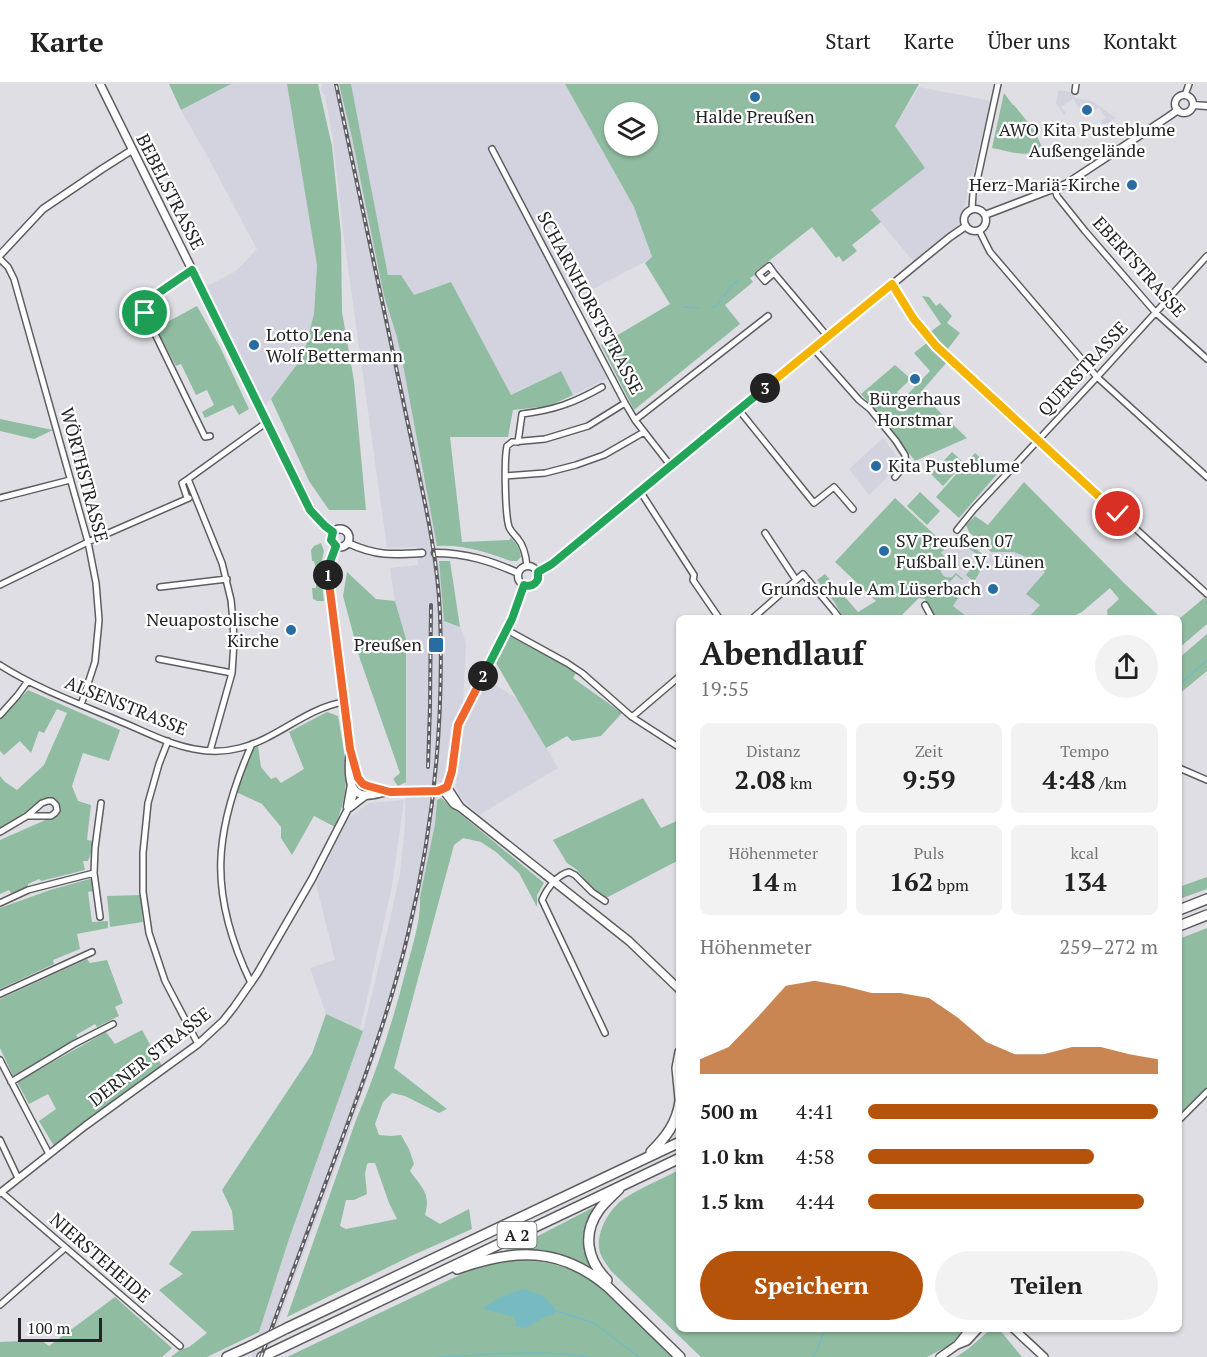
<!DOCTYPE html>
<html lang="de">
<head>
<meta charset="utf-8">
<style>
	:root { --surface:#fff; --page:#f2f2f2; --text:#222; --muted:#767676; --line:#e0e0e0; --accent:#b45309 }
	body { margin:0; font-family:"PT Serif",serif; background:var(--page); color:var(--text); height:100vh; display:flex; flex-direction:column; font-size:22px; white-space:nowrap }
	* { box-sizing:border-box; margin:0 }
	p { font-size:20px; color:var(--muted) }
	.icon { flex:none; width:33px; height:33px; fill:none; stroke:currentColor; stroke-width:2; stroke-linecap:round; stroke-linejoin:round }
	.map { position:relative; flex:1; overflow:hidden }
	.side { position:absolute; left:676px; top:531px; width:506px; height:717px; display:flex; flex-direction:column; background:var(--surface); border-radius:9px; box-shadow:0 2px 4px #0004 }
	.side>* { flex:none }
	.tools { position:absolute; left:604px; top:18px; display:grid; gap:12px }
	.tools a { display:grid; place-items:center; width:54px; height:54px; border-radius:50%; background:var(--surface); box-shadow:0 2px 4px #0004; font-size:30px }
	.scale { position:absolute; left:18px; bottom:15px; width:84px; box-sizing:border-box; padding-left:6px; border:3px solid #242426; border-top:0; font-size:16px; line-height:21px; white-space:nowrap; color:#242426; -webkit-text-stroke:4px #fff; paint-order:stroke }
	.pin { position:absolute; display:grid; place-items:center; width:51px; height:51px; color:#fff; margin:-26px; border:3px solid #fff; border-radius:50%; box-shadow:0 2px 6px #0007 }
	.km { position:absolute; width:30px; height:30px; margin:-15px; border-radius:50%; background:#222; color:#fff; font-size:16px; line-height:30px; text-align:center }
	.round { display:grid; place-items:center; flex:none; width:63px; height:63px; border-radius:32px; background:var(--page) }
	.head { display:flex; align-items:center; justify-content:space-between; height:102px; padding:0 24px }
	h1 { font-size:33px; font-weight:800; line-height:45px }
	.figures { display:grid; grid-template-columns:repeat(3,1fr); gap:9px; height:102px; padding:6px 24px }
	.figures div { display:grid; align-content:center; border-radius:9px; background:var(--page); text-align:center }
	.figures b { font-size:26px; font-weight:800 }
	.figures small { font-size:16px; font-weight:400 }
	.figures p { font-size:16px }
	.chart { height:168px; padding:12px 24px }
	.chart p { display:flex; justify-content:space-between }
	.chart svg { width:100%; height:108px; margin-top:6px; fill:var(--accent); opacity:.7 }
	.action { display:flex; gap:12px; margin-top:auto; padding:12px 24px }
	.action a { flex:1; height:69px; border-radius:36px; background:var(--accent); color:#fff; font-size:24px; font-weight:800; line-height:69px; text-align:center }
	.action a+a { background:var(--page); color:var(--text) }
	ul { padding:0 24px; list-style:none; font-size:20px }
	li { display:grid; grid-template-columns:96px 72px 1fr; align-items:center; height:45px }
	li i { height:15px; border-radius:8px; background:var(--accent) }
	header { display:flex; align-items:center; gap:36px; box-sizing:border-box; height:84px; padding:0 30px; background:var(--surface); border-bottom:2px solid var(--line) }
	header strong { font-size:28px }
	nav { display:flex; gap:33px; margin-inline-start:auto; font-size:21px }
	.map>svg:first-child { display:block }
</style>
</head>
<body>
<header>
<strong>Karte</strong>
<nav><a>Start</a><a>Karte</a><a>Über uns</a><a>Kontakt</a></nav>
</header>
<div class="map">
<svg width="1207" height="1273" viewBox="0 0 1207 1273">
	<rect width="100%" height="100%" fill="#dfdee4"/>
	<path fill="#d3d2df" d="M231,0h56l30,180 -3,50 -8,31 -8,18 -27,36 -7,8 -59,-120 31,-16 21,-22 -47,-88 -29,-51z
		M323,0h16l13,54 32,158 13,41 6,28 32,172 6,40 3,44 16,6 6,16 -3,61 -12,27 -8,51h-5l-3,42 -15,73 -20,78 -18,61 -37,107 -80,214h-14l38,-118 74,-208 27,-111 10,-47 5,-47 1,-187 -11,-38 -5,-33 28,-3v-18l-31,1 -43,-309 -11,-100 -8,-44 -3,-2 -1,-5z
		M351,0h214l69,123 18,51 -84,44 40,76 -35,17 -13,-24 -49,24 -60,-112 -37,12 -13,-20h-13z
		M919,3l72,14 -31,122 -46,39 -43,-51 9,-9 37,-45 -22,-31z
		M1059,6l16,3v5l17,3 24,17 -12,7 -3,-4 5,-3 -7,-11 -14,9 -12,-17 -12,8 5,6 -2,2 -8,-12z
		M883,354l19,25 -33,32 -20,-26z
		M958,450l28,24 5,-6h23l12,5 19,15 -5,33 -12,13h-59l-16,-12 8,-12 -32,-27z
		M488,596l30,19 40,69 -79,47 -19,-18 -4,-11 5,-53 8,-19z
		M404,716l-12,86 -32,143 -34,-15 -16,-46 25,-8 -19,-76 32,-65 12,-10 10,-6z"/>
	<path fill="#90bda1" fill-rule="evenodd" d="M169,0h62l-50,26z
		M287,0h31l14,62 9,88 1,78 12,69 12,129h-37l-20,-29 -38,-82 27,-36 8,-18 8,-31 3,-49z
		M339,0h12l37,191h13l13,20 37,-13 60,113 50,-24 12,24 -24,11 -36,4 -5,27h-58l12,105 47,-2 2,-2c6,6 9,11 10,19l-4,4h-6c-25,-9 -48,-17 -74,-15l-34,-181 -6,-28 -13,-41 -32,-158z
		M565,0h354l-24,42 30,42 -54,42 10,12 -29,23 5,6 -14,11 -4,-6 -3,2 -24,-31 -57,45 1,2 -6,4 3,4 -28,23 15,19 -106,86 -33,-65 69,-41 -25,-41 7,-6 -18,-50zM615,28h33v34h-33z
		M1004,9l9,12h1l20,25 9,19c-18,9 -31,3 -51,-1z
		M922,212l7,1 7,9 4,-3 12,13 -5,7 13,10 -13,17 -17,-18 11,-8z
		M197,222l23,41 29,62 -10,6 -6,-10 -28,13 -3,-6 12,-7 -7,-15 -11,5 -15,-31 -5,2 -18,-33 4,-3 -2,-4z
		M928,258l20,19 -28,32 47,45 -52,23 -29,-38 -25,-29 34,-29 16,14 -14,13 6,7 27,-28 -16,-18z
		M0,335l53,11 -19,9 -34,-8z
		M952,368l12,11 -21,23 -12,-12z
		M975,369l23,20 -39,45 -23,-21z
		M1024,398l101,102 36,34h-53l-1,-8 12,-11 -9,-11 -28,24 -13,6h-41l12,-13 -14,-11 19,-22 -19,-15 -12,-5h-23l-22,-20 -3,-7 9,-9 13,9z
		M920,408l20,19 -13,14 -20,-19z
		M895,414l41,38 -2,3 11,2 4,3 -8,9 4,4 -2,3 3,3 -5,7v2c3,5 5,6 11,5l4,-4 7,6 -1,1 -6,-5 -8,9 13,10 -8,12 16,12h-34l-10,-19 -6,-1 -20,20h-56l-8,-15 -18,-23 8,-6 33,38 18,-11 -41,-39z
		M968,458l19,16 -13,24 -8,-7 8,-10 2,1 2,-3 -2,-3 3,-4 -13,-10z
		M321,459l3,8 -4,18 4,32h-7l-4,-2 -1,-11h4v-20l-2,-7h-2l-1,-11 3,-4z
		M439,477h11l10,66 -16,-6z
		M347,488l29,27 19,2 11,38v143l-8,4 -5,-7 7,-6 -40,-114 -17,-63z
		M1204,514l3,1v25l-28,24v-29z
		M1207,550v37l-28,23v-36z
		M510,552l61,33 5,4 -3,5 49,35 -21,23 -29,5 -5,-5 -21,12 -50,-85z
		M28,606l92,40 -11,31 -26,-8 -11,33 6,15 13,4 -4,35 6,1 -3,15 -2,5h-5l2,9 -44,11 -2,-2 -11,5v3l-17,6 -2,-3 -9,4v-54l50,-22 9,-5 -4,-15h-12l-17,17 -26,13v-52l5,6 12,8 27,-25 23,-52 -10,-4 -13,24 -5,-2 -8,22 -11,-12 -16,14 -4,-4v-32z
		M327,628l11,4c4,24 10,50 7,75 -1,12 -6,24 -10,36l-21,-11 -22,39 -11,-17v-11l-19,-23 -26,-12 17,-45 5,-1 3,21 10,12 5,-2 5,6 23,-14 -15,-37z
		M441,714l103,85 -7,12v12l-18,-34 -23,-21 -15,-10 -18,-4 -9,7 -60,223 53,41 -8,4 -34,-17 -13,-3 -9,9 -8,22 4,11 12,1 10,-1 8,14 5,15 -4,7c12,17 21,22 15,44l15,9 29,-15 3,20 -61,27 -124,61 69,-197c21,-49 37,-99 50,-150 6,-23 15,-49 14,-73l15,-73 2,-24zM369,1079h6l14,40 8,16 -51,10 -6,-3 6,-26h8l13,-6 -2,-20 2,-10z
		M643,714l18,30 18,-8v40l-73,38 -15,-11 -14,-17 -10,-7 -14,-23z
		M1207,793v12l-28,10v-12z
		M93,794l1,13 -6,1 4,30 16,-1v7l-31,6 3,15 -27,11 1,4 -54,25v-81l50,-18z
		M140,811l3,27 -33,5 -3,-31z
		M1207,844v163l-28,29v-181z
		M87,875l3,4 17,-3 16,43 -8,4 4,9 -22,11 -2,-3 -19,11 2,3 -65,38 -13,-28v-49z
		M326,930l37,17 -74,208 -30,93 -52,25h-36l9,-7 9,-3 18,-14 -48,-43 24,-16 -14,-10 23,-33 42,-1 -2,-19 -10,-21 90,-136z
		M142,946l20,36 -108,80 -15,-25 17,-12 -8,-15 -19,10 -12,-22 89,-50 9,12z
		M679,1086l1,159h285l-15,16 -23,12h-226l-90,-86c-3,-5 -8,-11 -10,-16 -8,-19 8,-47 24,-57 17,-11 37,-19 54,-28z
		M598,1121l-9,17 6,50 -26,-12 -70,-7 34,-16 1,1z
		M516,1176c25,0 50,5 72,18 14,9 26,21 39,33 15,16 31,31 46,46h-386l183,-87 28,-8z
		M115,1213l57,51 -10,9h-162v-15l41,-2 8,6z
		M991,1245h8l23,28h-66l12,-8z"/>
	<path fill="#77bac1" d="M524,1205l20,7 13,15 -4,4 -7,1 -20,12 -10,-1 -1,-10 -32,-8c14,-11 25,-16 41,-20z"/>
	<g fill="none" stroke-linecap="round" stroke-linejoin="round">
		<path stroke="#77bac1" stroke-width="1.5" d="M734,199l4,-2
			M683,223l16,1
			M713,223c10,-3 11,-16 19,-22
			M1179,601l28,-25
			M557,1227l37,12 45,34
			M437,1273c47,-2 104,-8 151,0
			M813,1273l5,-9 6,-19"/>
		<g stroke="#5d5d61" stroke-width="8">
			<path id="minor" d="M1075,7l1,-7
				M1185,11l4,-11
				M492,65l133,254 10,17 35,45
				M1055,105l2,7 28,35 71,82 51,46
				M972,125l1,-16 5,-17 20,-92
				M979,146l11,22 107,125 110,100
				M0,175l8,8 6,12 74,263 8,41 3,37 -4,42 -14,43
				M774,189l-5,-7 -10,8 6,7 9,-8 54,64
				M892,200l21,34 23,28 271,248
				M141,221l64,132 5,-1
				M129,228l63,-42
				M813,264l46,52 11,9 26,32 9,14 1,9 -11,13
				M739,326l75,93 20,-16 19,22
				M635,336l133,-104
				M518,358l4,-28c32,-4 52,-11 80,-27
				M506,392l39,-3 31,-8 28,-10 40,-23
				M188,395l79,-57
				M640,407l54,84 -1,5 26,38
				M0,414l70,-18
				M187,414l-5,-15 6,-4 34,84 9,37 2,21 1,21 -2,31 -22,78
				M957,446l17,-21 123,-132 110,-121
				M765,449l31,47
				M527,482c-1,-10 -3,-20 -9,-27 -3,-4 -7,-7 -9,-12 -4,-13 -5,-68 -2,-81l5,-4 33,-3 43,-13 37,-23
				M0,501l88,-43 101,-44
				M160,503l67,-8
				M925,521l7,13
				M753,534l50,-44 31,37 5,7
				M507,546l60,33 15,10 50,44 48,31
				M159,575l73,14
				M0,581c36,23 77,38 117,55 25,10 50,24 77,29 15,3 31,3 46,-1 37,-9 66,-40 104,-46
				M0,631l17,-19 11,-15
				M632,633l48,-41
				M168,657l-9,23 -11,39 -5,50v39l6,41 16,48 33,63
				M1179,684l28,12
				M0,748l27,-16 15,-13 6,-2h4l4,4 1,5 -2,3 -4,3h-24
				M0,819l28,-13 66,-17
				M100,833l-6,-44 1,-25 6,-45
				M251,899c-43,-89 -38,-151 1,-239
				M0,910l92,-42
				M605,949l-63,-133c5,-12 15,-25 27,-28l6,3 17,17 13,9
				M0,976l49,94
				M11,998l63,-38 39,-20
				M1179,1036l28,-28
				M0,1056l18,38
				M1,1108l179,154
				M0,1221l65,-57"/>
		</g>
		<g stroke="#5d5d61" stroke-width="9">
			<path id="tertiary" d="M1175 20a9 9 0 1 1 18 0a9 9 0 1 1-18 0Z
				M1193,21l14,1
				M964 136a11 11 0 1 1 22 0a11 11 0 1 1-22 0Z
				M985,131l81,-31 102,-67 10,-7
				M0,171l43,-46 59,-40 30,-19
				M348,459c28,13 44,12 74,10
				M435,469c31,0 56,8 83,20
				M518 492a10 10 0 1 1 20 0a10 10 0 1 1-20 0Z
				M538,488l14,-8 371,-305 27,-22 16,-11
				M447,703l5,-16 6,-46 54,-106 11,-34
				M347,723l4,-23
				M350,724l9,-7 8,-6
				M0,1109l85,-67 113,-82 25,-23 11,-14 23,-33 55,-95 39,-76 4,-13"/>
		</g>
		<g stroke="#5d5d61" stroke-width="10">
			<path id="secondary" d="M100,0l211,426 14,16 8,6
				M331 454a9 9 0 1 1 18 0a9 9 0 1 1-18 0Z
				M336,462l-6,16 -2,13 22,174 8,29 5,6 5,2 22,6 48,-1 9,-4 13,20
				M350,669c-1,14 -4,41 15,42 6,1 14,-2 20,-3
				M443,706l11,14 6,3 169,134 51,49
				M1014,1245l30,28
				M958,1260l12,-15
				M940,1273l17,-12 10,-4 11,-12"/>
		</g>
		<g stroke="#5d5d61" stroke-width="12">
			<path id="motorway" d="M1179,826l28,-11
				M1179,842l28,-11
				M680,968l-3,16 3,31
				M651,1068c15,-15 26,-29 29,-51
				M457,1185c56,-20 103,-23 151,18l72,70
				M607,1196c-20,-20 -25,-46 -8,-70 5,-7 13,-14 20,-21
				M287,1244l393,-186
				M227,1273l24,-11
				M262,1273l418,-199"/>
		</g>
		<use href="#minor" stroke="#fff" stroke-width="5"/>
		<use href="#tertiary" stroke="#fff" stroke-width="6"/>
		<use href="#secondary" stroke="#fff" stroke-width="7"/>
		<use href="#motorway" stroke="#fff" stroke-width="9"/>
		<g stroke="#5e5d61" stroke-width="4">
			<path id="rail" d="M428,683l2,-61 1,-101
				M261,1273c26,-70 52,-140 78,-210 26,-70 52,-140 69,-213 25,-103 36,-214 32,-320 -3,-72 -23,-144 -37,-214 -22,-105 -45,-211 -67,-316"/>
		</g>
		<use href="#rail" stroke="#fff" stroke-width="1.5" stroke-dasharray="4.5" stroke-linecap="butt"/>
		<g stroke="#5d5d61" stroke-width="12" stroke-linecap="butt">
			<path id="motorway-bridge" d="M251,1262l36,-18"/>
		</g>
		<use href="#motorway-bridge" stroke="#fff" stroke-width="9"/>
	</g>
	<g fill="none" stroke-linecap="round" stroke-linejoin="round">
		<g stroke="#fff" stroke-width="12">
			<path id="split-1" d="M145,229l-4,-8 51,-35 118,240 15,16 8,6 -2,8 5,6 -6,16 -2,13"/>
		</g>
		<g stroke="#fff" stroke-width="12">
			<path id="split-2" d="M328,491l22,174 8,29 5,6 5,2 22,6 48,-1 9,-4 5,-16 6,-46 25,-49"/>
		</g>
		<g stroke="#fff" stroke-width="12">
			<path id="split-3" d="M483,592l29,-57 12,-34c6,2 11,0 14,-6v-7l14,-8 213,-176"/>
		</g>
		<g stroke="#fff" stroke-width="12">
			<path id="split-4" d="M765,304l127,-104 21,34 23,28 182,168"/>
		</g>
		<use href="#split-1" stroke="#22a559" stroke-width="8"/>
		<use href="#split-2" stroke="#f0652b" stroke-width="8"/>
		<use href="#split-3" stroke="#22a559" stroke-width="8"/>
		<use href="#split-4" stroke="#f5b400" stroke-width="8"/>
	</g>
	<g fill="#296ca1" stroke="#fff" stroke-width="2">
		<circle cx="755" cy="13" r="6"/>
		<circle cx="1087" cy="26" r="6"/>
		<circle cx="1132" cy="101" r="6"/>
		<circle cx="254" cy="261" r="6"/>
		<circle cx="915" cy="295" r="6"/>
		<circle cx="876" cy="382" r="6"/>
		<circle cx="884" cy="467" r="6"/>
		<circle cx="993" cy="505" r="6"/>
		<circle cx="291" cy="546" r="6"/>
		<rect x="428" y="553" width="16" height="16" rx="3"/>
	</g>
	<g text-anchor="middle" stroke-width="4.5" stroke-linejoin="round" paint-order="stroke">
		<rect fill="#fff" stroke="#666667" stroke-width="1.5" x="497.5" y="1138" width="39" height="26" rx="4.5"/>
		<g font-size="16" font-weight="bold" fill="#242426">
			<text x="517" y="1157">A 2</text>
		</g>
		<g font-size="18" fill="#242426" stroke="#fff" text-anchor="end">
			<text x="755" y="39" text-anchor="middle">Halde Preußen</text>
			<text x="1087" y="52" text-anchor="middle">AWO Kita Pusteblume<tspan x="1087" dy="21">Außengelände</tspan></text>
			<text x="1120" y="107">Herz-Mariä-Kirche</text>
			<text x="266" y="257" text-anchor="start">Lotto Lena<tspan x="266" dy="21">Wolf Bettermann</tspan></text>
			<text x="915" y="321" text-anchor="middle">Bürgerhaus<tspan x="915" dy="21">Horstmar</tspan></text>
			<text x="888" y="388" text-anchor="start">Kita Pusteblume</text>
			<text x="896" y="463" text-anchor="start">SV Preußen 07<tspan x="896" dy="21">Fußball e.V. Lünen</tspan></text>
			<text x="981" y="511">Grundschule Am Lüserbach</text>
			<text x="279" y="542">Neuapostolische<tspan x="279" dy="21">Kirche</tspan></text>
			<text x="422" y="567">Preußen</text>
		</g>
		<g font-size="18" fill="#242426" stroke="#fff">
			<text transform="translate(170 108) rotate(63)" y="6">BEBELSTRASSE</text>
			<text transform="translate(1139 183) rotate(48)" y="6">EBERTSTRASSE</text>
			<text transform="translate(590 219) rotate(62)" y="6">SCHARNHORSTSTRASSE</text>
			<text transform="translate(1083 285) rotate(-47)" y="6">QUERSTRASSE</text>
			<text transform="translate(84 391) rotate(75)" y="6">WÖRTHSTRASSE</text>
			<text transform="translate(126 622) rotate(22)" y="6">ALSENSTRASSE</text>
			<text transform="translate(150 973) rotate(-38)" y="6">DERNER STRASSE</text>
			<text transform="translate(100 1174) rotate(41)" y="6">NIERSTEHEIDE</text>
		</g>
	</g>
</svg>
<div class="tools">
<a><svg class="icon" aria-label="layers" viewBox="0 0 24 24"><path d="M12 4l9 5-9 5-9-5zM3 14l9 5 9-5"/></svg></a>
</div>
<div class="scale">100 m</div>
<div class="pin" style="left:145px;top:229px;background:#1e9e55"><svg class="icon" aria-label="arrive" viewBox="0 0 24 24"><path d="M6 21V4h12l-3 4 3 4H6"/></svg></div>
<div class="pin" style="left:1118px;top:430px;background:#d93025"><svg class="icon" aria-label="check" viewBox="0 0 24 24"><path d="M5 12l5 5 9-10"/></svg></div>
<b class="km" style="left:328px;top:491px">1</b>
<b class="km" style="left:483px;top:592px">2</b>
<b class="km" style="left:765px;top:304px">3</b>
<section class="side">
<div class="head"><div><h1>Abendlauf</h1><p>19:55</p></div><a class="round"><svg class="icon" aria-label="share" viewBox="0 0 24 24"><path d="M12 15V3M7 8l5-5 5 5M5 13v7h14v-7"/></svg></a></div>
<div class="figures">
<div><p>Distanz</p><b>2.08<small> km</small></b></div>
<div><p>Zeit</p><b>9:59</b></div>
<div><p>Tempo</p><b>4:48<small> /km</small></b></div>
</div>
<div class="figures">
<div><p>Höhenmeter</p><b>14<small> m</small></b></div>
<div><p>Puls</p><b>162<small> bpm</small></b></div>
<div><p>kcal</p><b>134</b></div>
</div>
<div class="chart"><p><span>Höhenmeter</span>259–272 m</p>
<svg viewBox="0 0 160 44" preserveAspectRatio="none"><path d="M0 44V38L10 33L20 21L30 8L40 6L50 8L60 11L70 11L80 13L90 21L100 31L110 36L120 36L130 33L140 33L150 36L160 38V44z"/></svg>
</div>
<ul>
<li><b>500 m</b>4:41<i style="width:100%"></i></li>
<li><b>1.0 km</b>4:58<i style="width:78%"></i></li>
<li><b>1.5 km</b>4:44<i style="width:95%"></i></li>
</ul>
<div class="action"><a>Speichern</a><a>Teilen</a></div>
</section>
</div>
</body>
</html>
